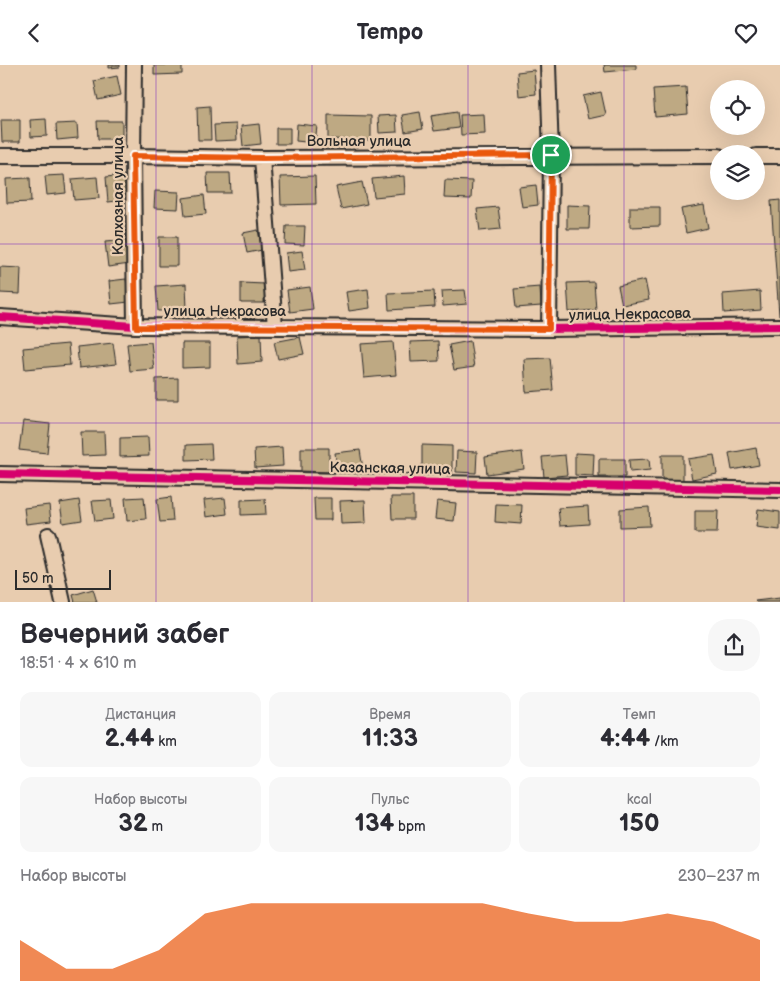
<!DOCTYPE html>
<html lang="ru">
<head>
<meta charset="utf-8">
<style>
	:root { --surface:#fff; --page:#f7f7f7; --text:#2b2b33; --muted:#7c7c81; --accent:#ea580c }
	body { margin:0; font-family:"Balsamiq Sans",sans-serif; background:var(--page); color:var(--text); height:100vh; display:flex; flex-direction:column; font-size:19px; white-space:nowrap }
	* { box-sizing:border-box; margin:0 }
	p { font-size:16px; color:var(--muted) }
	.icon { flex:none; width:28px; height:28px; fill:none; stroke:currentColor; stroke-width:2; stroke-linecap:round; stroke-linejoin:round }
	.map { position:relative; height:537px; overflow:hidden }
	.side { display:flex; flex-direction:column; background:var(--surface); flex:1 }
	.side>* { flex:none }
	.tools { position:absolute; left:710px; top:15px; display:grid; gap:10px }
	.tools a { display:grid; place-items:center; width:55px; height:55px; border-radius:50%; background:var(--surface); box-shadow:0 5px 20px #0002; font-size:25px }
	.scale { position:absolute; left:15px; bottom:12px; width:96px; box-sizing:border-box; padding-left:5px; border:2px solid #2b2b2b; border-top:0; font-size:14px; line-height:18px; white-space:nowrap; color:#2b2b2b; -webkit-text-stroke:4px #e8ccaf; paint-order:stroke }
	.pin { position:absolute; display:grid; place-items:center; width:42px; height:42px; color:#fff; margin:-21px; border:2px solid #fff; border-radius:50%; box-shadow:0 1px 5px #0007 }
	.round { display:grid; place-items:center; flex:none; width:52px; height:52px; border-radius:20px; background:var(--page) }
	.head { display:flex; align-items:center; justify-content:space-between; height:85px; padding:0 20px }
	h1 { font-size:28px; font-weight:600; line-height:38px }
	.stats { display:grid; grid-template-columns:repeat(3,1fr); gap:8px; height:85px; padding:5px 20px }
	.stats div { display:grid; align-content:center; border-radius:12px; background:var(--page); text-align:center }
	.stats b { font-size:25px; font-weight:600 }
	.stats small { font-size:14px; font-weight:400 }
	.stats p { font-size:14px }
	.chart { height:140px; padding:10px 20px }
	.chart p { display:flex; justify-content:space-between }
	.chart svg { width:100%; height:90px; margin-top:5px; fill:var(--accent); opacity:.7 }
	header { display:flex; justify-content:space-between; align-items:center; height:65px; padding:0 20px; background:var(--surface); font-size:22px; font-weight:600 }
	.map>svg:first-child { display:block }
</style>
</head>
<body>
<header><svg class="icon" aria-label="back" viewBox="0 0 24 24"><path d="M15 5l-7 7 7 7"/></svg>Tempo<svg class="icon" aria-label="heart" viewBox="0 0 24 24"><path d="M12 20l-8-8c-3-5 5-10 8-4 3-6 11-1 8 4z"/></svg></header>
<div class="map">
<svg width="780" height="537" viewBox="0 0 780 537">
	<rect width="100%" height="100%" fill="#e8ccaf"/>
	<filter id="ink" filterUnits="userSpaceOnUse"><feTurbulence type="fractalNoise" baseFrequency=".02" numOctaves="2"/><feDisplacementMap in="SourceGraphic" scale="10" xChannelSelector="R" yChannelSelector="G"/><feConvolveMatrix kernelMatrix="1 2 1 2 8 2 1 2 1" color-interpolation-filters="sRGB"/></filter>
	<g filter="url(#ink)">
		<path fill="#bea983" stroke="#2b2b2b" d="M109,0h11v2l-11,1z
			M154,0h28v9l-28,1z
			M604,0h32v4l-31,3z
			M534,5l2,24 -17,2 -2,-24z
			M117,11l4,19 -23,5 -4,-19z
			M686,22l2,27 -33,3 -2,-28z
			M601,27l5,23 -18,4 -5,-23z
			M210,41l1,34h-13l-1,-33z
			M420,47l3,17 -18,3 -3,-17z
			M457,47l2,16 -25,3 -3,-15z
			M484,49l1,20 -24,1 -1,-20z
			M328,50l43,1v24l-43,-1z
			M396,50l1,17 -18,1 -1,-17z
			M46,54l1,17 -16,1 -1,-17z
			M1,55h19v22h-18z
			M97,56h25v18h-24z
			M77,58l1,15 -21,2 -1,-16z
			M236,59l1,16 -22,1 -1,-16z
			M259,59l2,20 -18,2 -2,-20z
			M297,59l20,2 -2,17 -19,-2z
			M276,63h14v16h-14z
			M207,108h23l1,20h-23z
			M64,110l2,18 -19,2 -2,-19z
			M124,110l2,25 -18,2 -2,-25z
			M315,111l1,28 -35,1 -1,-28z
			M404,111l1,18 -31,3 -2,-18z
			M97,112l2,21 -25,2 -2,-21z
			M30,113l1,24 -24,1 -1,-24z
			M445,115l27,1 -1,18 -27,-1z
			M362,117l5,22 -26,5 -5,-22z
			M536,120l2,20 -16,2 -3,-20z
			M155,126l24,1 -1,17 -24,-1z
			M204,130l2,19 -21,2 -2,-18z
			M780,135v115h-1l-8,-114z
			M567,140l23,1 -1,23h-22z
			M704,140l4,23 -22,5 -5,-24z
			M498,142l3,22 -21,2 -3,-22z
			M630,142h30v19l-30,1z
			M286,161h19l-1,19 -19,-1z
			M258,165l4,20 -15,3 -4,-20z
			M159,172h18v29h-18z
			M127,175l3,24 -22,3 -3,-25z
			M302,186l3,19 -17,2 -2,-19z
			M0,202l21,1 -1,26 -20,-1z
			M126,214l3,23 -18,2 -2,-23z
			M645,215l4,20 -27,5 -4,-19z
			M594,217l2,28 -27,2 -2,-29z
			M241,218l24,1 -1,19h-23z
			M186,219l1,25 -29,2 -2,-25z
			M310,222l3,22 -23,3 -3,-22z
			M540,222l1,19 -25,2 -2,-19z
			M368,224l2,19 -21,3 -3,-19z
			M465,225l2,14 -24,2 -1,-15z
			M434,226l1,16 -46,3 -1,-17z
			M760,226l1,19 -37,3 -1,-19z
			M261,270l1,27 -24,2 -1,-28z
			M300,272l4,17 -26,5 -4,-17z
			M438,276l1,20 -28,1 -1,-20z
			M470,276l4,26 -20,3 -5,-25z
			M151,277l3,27 -24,2 -3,-27z
			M393,277l3,33 -32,3 -3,-34z
			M113,278l3,21 -37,4 -2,-21z
			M182,278h28v24l-28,1z
			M68,279l2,21 -45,4 -2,-21z
			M550,293l3,32 -27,2 -2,-33z
			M178,313v22h-22v-21z
			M23,356l27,3 -3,29 -28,-3z
			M81,367h23l1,23 -23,1z
			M148,372l1,19 -29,1v-19z
			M211,379l1,15 -26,1v-15z
			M422,380l30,1v27h-30z
			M282,382l1,19 -28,2 -1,-19z
			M301,383h28v24l-28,-1z
			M756,383l3,17 -27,5 -3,-17z
			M360,385l3,19 -25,3 -3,-19z
			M457,386l20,1 -1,21 -20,-1z
			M522,387l2,17 -37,5 -2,-17z
			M575,388l19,1 -1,22 -18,-1z
			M565,390l2,20 -23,2 -2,-20z
			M662,390h21v26h-21z
			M714,390l3,19 -25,5 -4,-20z
			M599,394h26v18h-26z
			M649,394l1,11 -20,2 -1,-12z
			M144,432l2,22 -19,2 -2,-23z
			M171,432l2,24 -13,1 -3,-23z
			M391,432h22v22h-21z
			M225,433l2,16 -21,3 -2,-17z
			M314,433h17v22h-16z
			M265,434l1,15 -25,1v-15z
			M79,435l3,20 -19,3 -3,-20z
			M111,435l2,19 -18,2 -3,-20z
			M365,435l1,23 -25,1 -1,-23z
			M437,436l19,2 -2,18 -19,-2z
			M496,439l26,1 -1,19 -26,-2z
			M49,440l2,16 -25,3 -2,-16z
			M588,441l1,18 -29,2 -2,-18z
			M649,442l1,19 -30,1v-18z
			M758,444l22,3v18l-24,-3z
			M695,446h23l-1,22h-22z
			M93,524l4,13h-22l-2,-7z
			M780,533v4h-24l-1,-1z"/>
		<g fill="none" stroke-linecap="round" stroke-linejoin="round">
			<g stroke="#2b2b2b" stroke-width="18">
				<path id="minor" d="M134,0l-1,91 2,170
					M548,0l3,90 -2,174
					M0,91h133l129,2 457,-2
					M756,91h24
					M262,93l13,169
					M0,252l135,9 414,3 231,-3
					M0,409l780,16
					M48,470l15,67"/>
			</g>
			<use href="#minor" stroke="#e8ccaf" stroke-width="14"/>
			<g stroke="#e8ccaf" stroke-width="11">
				<path id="cycleway" d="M0,252l135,9 414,3 231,-3
					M0,409l780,16"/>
			</g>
			<use href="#cycleway" stroke="#d6006c" stroke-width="8"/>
		</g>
	</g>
	<g fill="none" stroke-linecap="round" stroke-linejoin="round" filter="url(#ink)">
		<g stroke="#fff" stroke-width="10">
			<path id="route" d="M551,90l-2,174 -413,-2 -3,-171 129,2z"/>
		</g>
		<use href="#route" stroke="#ea580c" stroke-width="6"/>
	</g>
	<path fill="none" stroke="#7b2cbf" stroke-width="1" stroke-opacity="0.55" d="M156,0v537M312,0v537M468,0v537M624,0v537M0,179h780M0,358h780"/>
	<g text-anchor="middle" stroke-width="4.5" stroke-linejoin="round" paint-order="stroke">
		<g font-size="15" fill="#2b2b2b" stroke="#e8ccaf">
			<text x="359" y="81">Вольная улица</text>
			<text transform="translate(118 131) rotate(-90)" y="5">Колхозная улица</text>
			<text x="225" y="251">улица Некрасова</text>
			<text transform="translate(630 249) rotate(-1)" y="5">улица Некрасова</text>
			<text transform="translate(390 403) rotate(1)" y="5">Казанская улица</text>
		</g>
	</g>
</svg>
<div class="tools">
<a><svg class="icon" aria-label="locate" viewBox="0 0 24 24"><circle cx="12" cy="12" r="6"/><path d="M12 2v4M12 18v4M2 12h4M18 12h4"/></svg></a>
<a><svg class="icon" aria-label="layers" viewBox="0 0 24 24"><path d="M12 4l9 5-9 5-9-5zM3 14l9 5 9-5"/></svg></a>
</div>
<div class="scale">50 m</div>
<div class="pin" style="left:551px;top:90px;background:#1e9e55"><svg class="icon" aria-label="arrive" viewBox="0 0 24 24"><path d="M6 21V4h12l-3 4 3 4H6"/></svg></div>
</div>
<section class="side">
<div class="head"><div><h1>Вечерний забег</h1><p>18:51 · 4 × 610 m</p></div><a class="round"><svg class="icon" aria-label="share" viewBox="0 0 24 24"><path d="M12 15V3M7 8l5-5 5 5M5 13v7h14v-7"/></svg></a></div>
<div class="stats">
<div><p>Дистанция</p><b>2.44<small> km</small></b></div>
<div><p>Время</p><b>11:33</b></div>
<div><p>Темп</p><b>4:44<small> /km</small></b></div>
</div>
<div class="stats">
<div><p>Набор высоты</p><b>32<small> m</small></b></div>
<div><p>Пульс</p><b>134<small> bpm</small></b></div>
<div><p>kcal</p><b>150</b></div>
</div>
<div class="chart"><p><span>Набор высоты</span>230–237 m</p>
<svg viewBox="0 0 160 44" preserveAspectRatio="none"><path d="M0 44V24L10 38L20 38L30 29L40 11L50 6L60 6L70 6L80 6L90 6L100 6L110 11L120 15L130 15L140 11L150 15L160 24V44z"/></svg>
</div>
</section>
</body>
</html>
